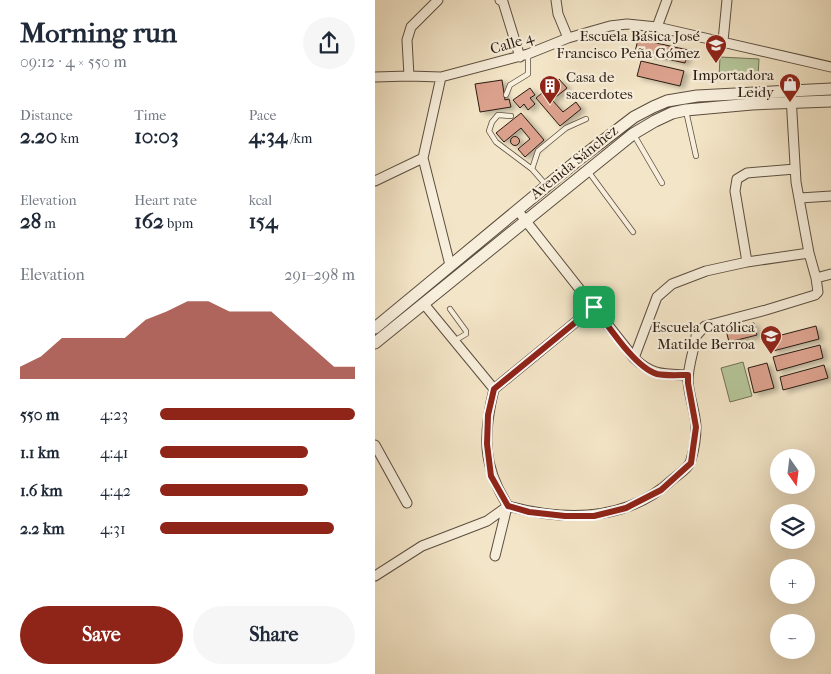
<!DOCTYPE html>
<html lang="en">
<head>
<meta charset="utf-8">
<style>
	:root { --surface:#fff; --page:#f6f6f7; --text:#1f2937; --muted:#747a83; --accent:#8f2418 }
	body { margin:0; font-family:"IM FELL French Canon",serif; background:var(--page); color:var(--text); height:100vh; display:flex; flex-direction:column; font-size:19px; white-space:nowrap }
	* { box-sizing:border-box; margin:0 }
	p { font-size:16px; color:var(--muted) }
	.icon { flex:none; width:28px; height:28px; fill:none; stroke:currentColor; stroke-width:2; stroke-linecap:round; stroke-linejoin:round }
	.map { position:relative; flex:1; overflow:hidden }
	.drawer { display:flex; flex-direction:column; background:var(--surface); width:375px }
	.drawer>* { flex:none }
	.needle { width:32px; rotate:166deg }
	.tools { position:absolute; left:395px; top:449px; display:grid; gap:10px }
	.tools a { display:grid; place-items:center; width:45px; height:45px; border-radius:50%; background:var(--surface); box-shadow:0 5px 20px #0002; font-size:25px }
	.pin { position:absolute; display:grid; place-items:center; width:42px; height:42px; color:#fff; margin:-21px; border-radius:10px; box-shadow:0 2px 8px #0006 }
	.round { display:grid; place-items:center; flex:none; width:52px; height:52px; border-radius:26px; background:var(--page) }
	.headline { display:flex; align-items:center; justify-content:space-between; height:85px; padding:0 20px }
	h1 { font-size:28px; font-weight:700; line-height:38px }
	.figures { display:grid; grid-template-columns:repeat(3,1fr); gap:8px; height:85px; padding:5px 20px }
	.figures div { display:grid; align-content:center }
	.figures b { font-size:21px; font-weight:700 }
	.figures small { font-size:14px; font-weight:400 }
	.figures p { font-size:14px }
	.chart { height:140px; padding:10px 20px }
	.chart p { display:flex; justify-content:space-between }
	.chart svg { width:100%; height:90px; margin-top:5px; fill:var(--accent); opacity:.7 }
	.action { display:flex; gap:10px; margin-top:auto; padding:10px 20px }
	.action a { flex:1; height:58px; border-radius:30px; background:var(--accent); color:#fff; font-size:20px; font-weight:700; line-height:58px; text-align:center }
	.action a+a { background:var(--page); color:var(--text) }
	ul { padding:0 20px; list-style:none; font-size:16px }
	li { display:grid; grid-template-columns:80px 60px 1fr; align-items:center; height:38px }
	li i { height:12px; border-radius:6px; background:var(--accent) }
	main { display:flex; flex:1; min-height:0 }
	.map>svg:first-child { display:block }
</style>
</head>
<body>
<main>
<section class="drawer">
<div class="headline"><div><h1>Morning run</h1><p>09:12 · 4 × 550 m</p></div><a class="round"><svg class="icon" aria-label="share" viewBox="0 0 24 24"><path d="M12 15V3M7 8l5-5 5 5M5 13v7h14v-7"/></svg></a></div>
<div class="figures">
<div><p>Distance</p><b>2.20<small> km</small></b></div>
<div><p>Time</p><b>10:03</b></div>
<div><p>Pace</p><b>4:34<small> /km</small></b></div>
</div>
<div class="figures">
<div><p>Elevation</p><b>28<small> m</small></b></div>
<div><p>Heart rate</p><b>162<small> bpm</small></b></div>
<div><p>kcal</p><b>154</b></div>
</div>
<div class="chart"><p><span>Elevation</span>291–298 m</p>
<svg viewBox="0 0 160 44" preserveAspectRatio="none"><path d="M0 44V38L10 33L20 24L30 24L40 24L50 24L60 15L70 11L80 6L90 6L100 11L110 11L120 11L130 20L140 29L150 38L160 38V44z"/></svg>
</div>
<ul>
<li><b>550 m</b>4:23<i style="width:100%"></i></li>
<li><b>1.1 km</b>4:41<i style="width:76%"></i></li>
<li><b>1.6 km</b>4:42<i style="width:76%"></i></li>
<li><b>2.2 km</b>4:31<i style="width:89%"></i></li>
</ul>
<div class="action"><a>Save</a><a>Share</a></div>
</section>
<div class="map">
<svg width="456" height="674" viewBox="0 0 456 674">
	<defs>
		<filter id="shadow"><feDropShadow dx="4.5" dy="2.5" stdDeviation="2.5" flood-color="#0004"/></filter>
	</defs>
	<rect width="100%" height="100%" fill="#f3e5c7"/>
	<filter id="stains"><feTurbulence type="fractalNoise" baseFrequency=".004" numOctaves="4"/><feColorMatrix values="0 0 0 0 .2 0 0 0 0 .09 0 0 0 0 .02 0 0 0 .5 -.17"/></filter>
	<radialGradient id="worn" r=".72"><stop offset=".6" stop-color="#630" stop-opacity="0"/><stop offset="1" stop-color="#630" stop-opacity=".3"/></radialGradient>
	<path fill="#b5c69a" stroke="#707156" d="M345,57l39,2 -1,20 -39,-2z
		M368,362l9,34 -22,6 -9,-34z"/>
	<path fill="#daa08b" stroke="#2a1c12" filter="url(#shadow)" d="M263,39l50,11 -3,13 -50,-11z
		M266,61l43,10 -4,15 -43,-10z
		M184,79l8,9 -15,12 11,12 13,-10 5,7 -21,17 -24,-28z
		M127,80l3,20 4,-1 2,8 -31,5 -5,-28z
		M155,88l5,7 -5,3 5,6 -7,6 -4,-6 -4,4 -7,-8z
		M146,113l23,27 -19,17 -7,-8 12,-10 -9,-11 -17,14 -8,-9z
		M135.5 141a4.5 4.5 0 1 1 9 0a4.5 4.5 0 1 1-9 0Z
		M379,323l3,12 -28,7 -3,-12z
		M441,326l3,13 -46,12 -3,-13z
		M445,345l3,13 -46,13 -4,-14z
		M392,363l7,25 -20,5 -6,-25z
		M449,365l4,13 -45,12 -3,-13z"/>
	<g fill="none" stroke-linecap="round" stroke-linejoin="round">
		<g stroke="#5c4e3f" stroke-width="6">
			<path id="service" d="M131,95l4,-10 18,-11v-20
				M311,111l10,45
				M136,116l-13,-1 -6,7 -3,9 7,11 36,27
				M259,135l28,48
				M213,171l45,61
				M171,185l-14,-16 6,-18 28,-23 20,-9
				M75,309l16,22v3l-12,7"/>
		</g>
		<g stroke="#5c4e3f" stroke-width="11">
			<path id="minor" d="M125,0l3,2 17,55
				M181,0l2,14 10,24
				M282,27l10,-27
				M348,41l4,-41
				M34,76l-2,-36 4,-13 27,-27
				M0,77l34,-1 32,1 87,-23 40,-16 42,-12 17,-2 30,3 174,40
				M66,77l-18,81 27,107
				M0,181l48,-23
				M425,198l31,-2
				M143,211l116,147c19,18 30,16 54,17
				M372,262l-12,-71 2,-12 10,-6 48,-4
				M441,278l15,-4
				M49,304l70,85
				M259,358l23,-61 15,-13 34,-13 41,-9 62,-9
				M119,389c-11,46 -12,76 14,117 57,15 119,16 165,-27 6,-5 17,-12 18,-19 3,-10 5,-24 5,-34 -1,-15 -7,-30 -8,-45 0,-15 6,-31 8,-45l9,-10 61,-16 49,-15 3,-3 -2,-14 -7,-25 -13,-71 -5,-86
				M119,389l100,-82
				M0,445l32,58
				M120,556l12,-49
				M0,576l47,-30 65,-25 21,-15"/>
		</g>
		<g stroke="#5c4e3f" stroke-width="13">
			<path id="tertiary" d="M0,328l203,-168 56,-43 19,-10 14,-6 30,-5 134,-7
				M0,343l258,-209 22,-13 17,-8 14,-3 66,-6 79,-3"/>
		</g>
		<use href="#service" stroke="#f7eedb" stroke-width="4.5"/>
		<use href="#minor" stroke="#f7eedb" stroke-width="9"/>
		<use href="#tertiary" stroke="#f7eedb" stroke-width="11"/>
	</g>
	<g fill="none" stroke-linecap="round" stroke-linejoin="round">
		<g stroke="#fff" stroke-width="10">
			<path id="route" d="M219,307c14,18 41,61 63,67 10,2 22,1 31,1v8l8,44 -5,36 -30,27 -35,18 -32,8h-29l-36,-4 -21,-6 -17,-30 -4,-32 1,-29 6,-26z"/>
		</g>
		<use href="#route" stroke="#8f2418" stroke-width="6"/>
	</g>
	<defs>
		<g id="school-pin" transform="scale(1.125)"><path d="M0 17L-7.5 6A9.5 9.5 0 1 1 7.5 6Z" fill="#8f2418" stroke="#f7eedb"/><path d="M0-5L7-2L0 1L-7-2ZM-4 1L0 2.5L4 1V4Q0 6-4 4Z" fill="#fff"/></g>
		<g id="shop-pin" transform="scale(1.125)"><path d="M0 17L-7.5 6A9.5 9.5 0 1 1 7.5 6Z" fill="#8f2418" stroke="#f7eedb"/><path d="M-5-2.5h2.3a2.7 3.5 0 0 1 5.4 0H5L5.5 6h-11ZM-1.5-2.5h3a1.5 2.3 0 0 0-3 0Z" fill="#fff"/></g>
		<g id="building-pin" transform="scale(1.125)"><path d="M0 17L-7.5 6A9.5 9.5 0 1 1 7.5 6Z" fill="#8f2418" stroke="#f7eedb"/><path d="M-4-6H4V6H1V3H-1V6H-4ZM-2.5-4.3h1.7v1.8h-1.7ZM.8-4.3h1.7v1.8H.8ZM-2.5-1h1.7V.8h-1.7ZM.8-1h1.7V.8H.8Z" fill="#fff"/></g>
	</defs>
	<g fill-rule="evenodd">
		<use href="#school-pin" x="341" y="45"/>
		<use href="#shop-pin" x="415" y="84"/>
		<use href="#building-pin" x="175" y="86"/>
		<use href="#school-pin" x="396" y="336"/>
	</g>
	<g text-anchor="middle" stroke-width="4.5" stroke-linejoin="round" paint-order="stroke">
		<g font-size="15" fill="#2a1c12" stroke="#f7eedb" text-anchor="end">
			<text x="325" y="41">Escuela Básica José<tspan x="325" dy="17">Francisco Peña Gómez</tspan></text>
			<text x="399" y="80">Importadora<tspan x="399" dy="17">Leidy</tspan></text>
			<text x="191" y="82" text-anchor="start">Casa de<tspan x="191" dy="17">sacerdotes</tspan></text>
			<text x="380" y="332">Escuela Católica<tspan x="380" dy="17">Matilde Berroa</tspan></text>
		</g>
		<g font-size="15" fill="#2a1c12" stroke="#f7eedb">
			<text transform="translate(137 43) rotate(-17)" y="5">Calle 4</text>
			<text transform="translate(199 162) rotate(-39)" y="5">Avenida Sánchez</text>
		</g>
	</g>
	<rect width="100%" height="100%" filter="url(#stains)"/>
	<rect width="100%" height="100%" fill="url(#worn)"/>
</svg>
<div class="tools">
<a><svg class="needle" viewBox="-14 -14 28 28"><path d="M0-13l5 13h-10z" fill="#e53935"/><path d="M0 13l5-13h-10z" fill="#747a83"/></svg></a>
<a><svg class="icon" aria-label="layers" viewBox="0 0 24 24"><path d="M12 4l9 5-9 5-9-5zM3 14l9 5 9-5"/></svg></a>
<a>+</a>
<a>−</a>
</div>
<div class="pin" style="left:219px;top:307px;background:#1e9e55"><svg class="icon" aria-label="arrive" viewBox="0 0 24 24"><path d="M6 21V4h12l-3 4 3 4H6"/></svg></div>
</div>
</main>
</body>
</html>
